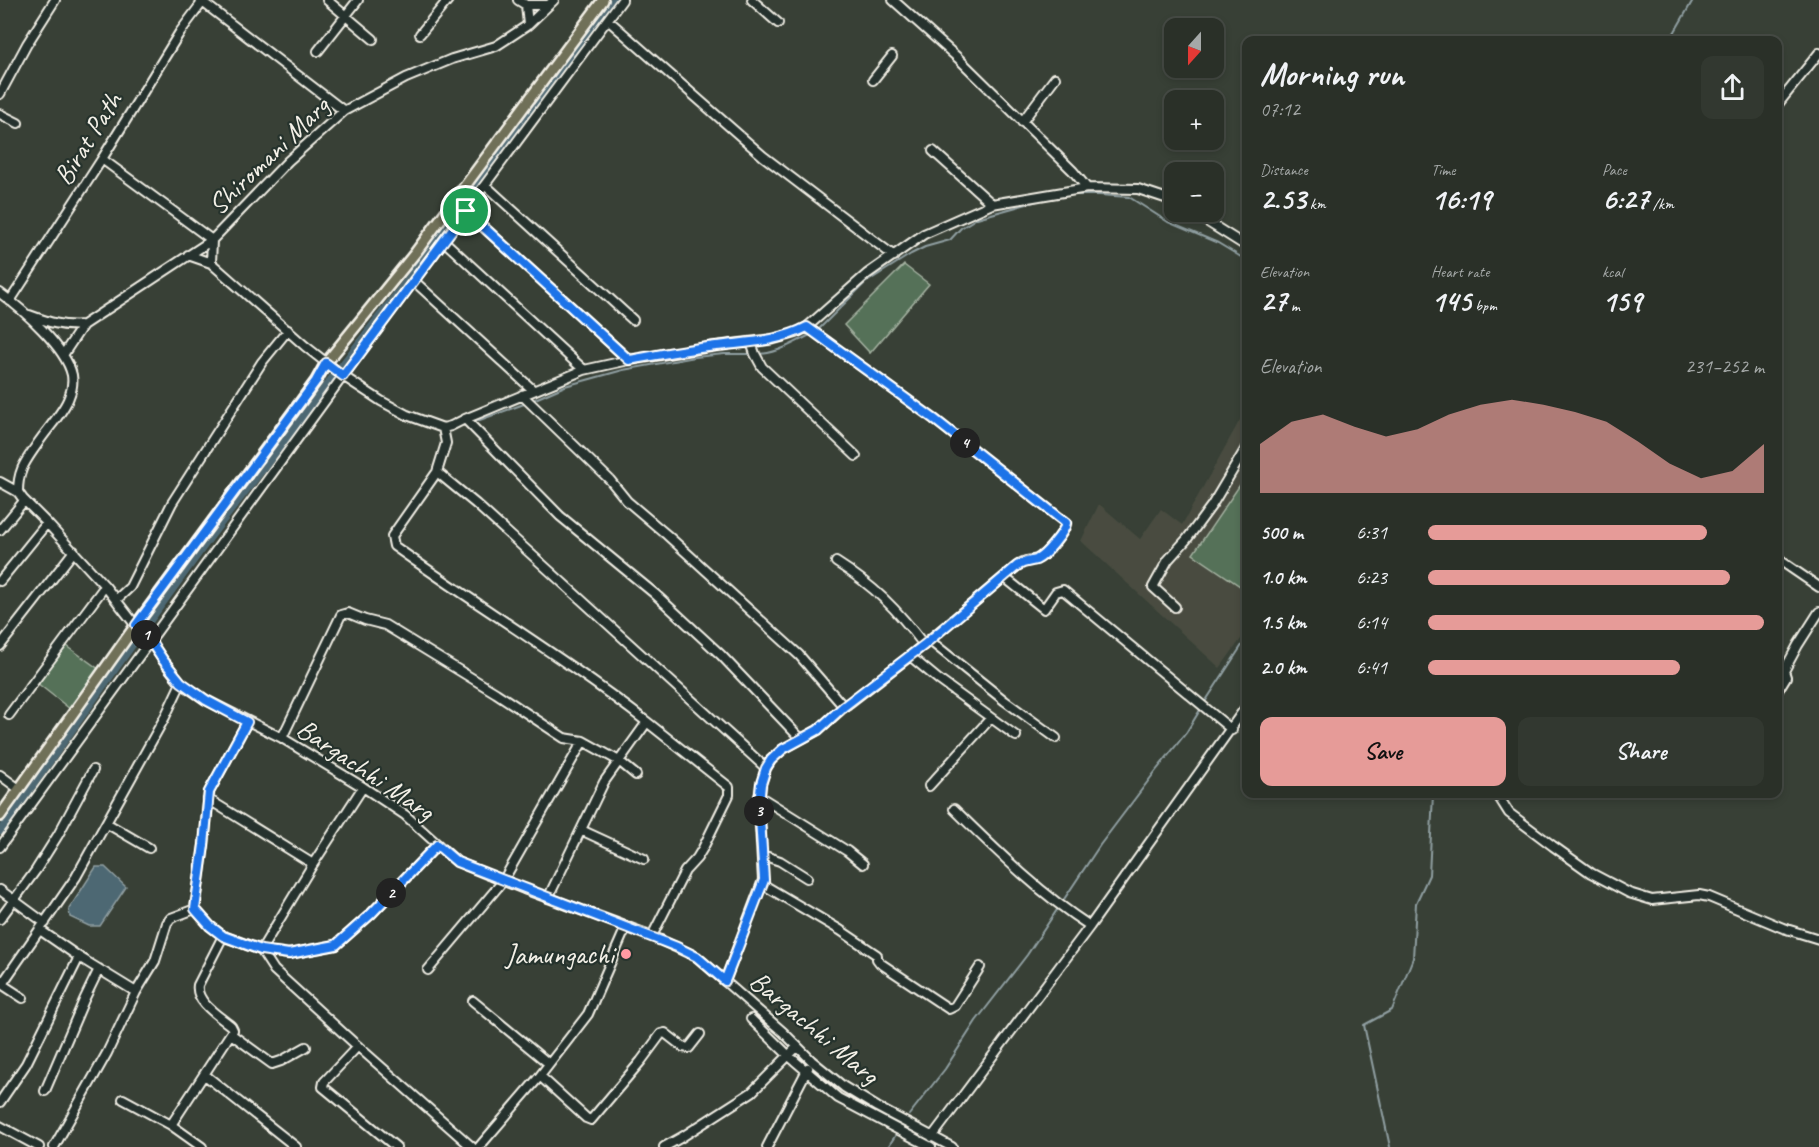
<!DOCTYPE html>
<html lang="en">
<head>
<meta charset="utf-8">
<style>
	:root { --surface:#2a3028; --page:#323830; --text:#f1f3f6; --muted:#a5a9a8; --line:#464b45; --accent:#e69b98 }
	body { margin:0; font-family:Caveat,sans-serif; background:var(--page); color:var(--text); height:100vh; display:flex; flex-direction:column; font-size:22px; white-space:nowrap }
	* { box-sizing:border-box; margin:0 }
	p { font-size:20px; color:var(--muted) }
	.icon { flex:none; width:33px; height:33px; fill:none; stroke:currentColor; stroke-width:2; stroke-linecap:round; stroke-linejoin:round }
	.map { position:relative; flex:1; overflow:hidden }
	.sheet { position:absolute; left:1242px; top:36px; width:540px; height:762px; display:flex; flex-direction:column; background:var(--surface); border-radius:12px; box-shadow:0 3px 9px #0003,0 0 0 2px var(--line) }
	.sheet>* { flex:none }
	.needle { width:39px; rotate:201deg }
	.fabs { position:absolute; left:1164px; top:18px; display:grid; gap:12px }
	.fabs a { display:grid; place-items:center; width:60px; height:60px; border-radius:12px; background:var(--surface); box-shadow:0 3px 9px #0003,0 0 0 2px var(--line); font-size:30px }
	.pin { position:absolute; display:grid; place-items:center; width:51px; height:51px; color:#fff; margin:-26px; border:3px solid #fff; border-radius:50%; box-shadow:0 2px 6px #0007 }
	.km { position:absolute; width:30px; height:30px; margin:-15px; border-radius:50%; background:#222; color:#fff; font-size:16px; line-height:30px; text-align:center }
	.round { display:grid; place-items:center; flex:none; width:63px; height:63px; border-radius:12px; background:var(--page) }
	.summary { display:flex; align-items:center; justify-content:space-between; height:102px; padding:0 18px }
	h1 { font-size:33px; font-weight:700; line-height:45px }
	.metrics { display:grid; grid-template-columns:repeat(3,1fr); gap:9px; height:102px; padding:6px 18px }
	.metrics div { display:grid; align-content:center }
	.metrics b { font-size:30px; font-weight:700 }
	.metrics small { font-size:16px; font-weight:400 }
	.metrics p { font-size:16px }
	.chart { height:168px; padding:12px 18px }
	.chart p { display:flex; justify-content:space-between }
	.chart svg { width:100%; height:108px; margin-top:6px; fill:var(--accent); opacity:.7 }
	.action { display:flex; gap:12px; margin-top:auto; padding:12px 18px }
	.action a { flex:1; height:69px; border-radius:12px; background:var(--accent); color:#111; font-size:24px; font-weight:700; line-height:69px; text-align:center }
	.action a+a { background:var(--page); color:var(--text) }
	ul { padding:0 18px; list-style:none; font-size:20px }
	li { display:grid; grid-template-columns:96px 72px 1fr; align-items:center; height:45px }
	li i { height:15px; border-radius:8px; background:var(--accent) }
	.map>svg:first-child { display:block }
</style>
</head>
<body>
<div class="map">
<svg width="1819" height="1147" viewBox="0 0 1819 1147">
	<rect width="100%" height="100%" fill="#384036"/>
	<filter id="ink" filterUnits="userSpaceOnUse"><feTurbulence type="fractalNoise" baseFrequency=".0167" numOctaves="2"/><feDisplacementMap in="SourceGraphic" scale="12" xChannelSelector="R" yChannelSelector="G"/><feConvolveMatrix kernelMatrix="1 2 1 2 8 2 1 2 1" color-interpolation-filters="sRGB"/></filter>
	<g filter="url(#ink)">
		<path fill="#484c40" d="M1246,409v223l-26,36 -139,-127 18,-37 41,35 21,-30 21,16z"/>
		<path fill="#547159" stroke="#a4b1a0" stroke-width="1.5" d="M904,265l25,19 -59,69 -26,-28z
			M1246,476v114l-53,-36z
			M67,646l33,24 -30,39 -33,-26z"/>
		<path fill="#4e6873" stroke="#909fa2" stroke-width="1.5" d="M96,867h9l21,20 -26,39h-11l-19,-9 -1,-8z"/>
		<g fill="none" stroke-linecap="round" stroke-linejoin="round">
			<path stroke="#909fa2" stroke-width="2" d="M1670,40l23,-40
				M1065,195h35l29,2 39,25 50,21 28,17
				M818,330l47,-47 46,-29 14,-7 25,-7 11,-12 16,-10 68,-19
				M757,354c20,0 36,-11 53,-19
				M533,400l32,-14 58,-16 72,-13 29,-3h28
				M477,421l47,-17
				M1205,702l41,-63
				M909,1115l36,-46 31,-48 51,-66 73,-110 55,-73 31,-39 14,-23
				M888,1147l9,-14
				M1390,1147l-26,-122 28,-15 21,-52 3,-55 13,-28 4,-81"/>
			<path stroke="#4e6873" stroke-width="8" d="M148,623l65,-90 195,-253 206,-280
				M0,831l137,-193"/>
			<g stroke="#f4f1e8" stroke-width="12">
				<path id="minor" d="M200,0l144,111
					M327,0l46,39
					M518,0l8,5 2,20
					M752,0l26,23
					M893,0l65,58 115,113 14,17
					M526,5h23
					M608,20l155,136 131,100
					M420,34l28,-34
					M318,51l40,-51
					M873,80l19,-24
					M0,94l27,-50 28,-44
					M1778,104l41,-51
					M0,114l18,9
					M1022,122l33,-44
					M933,151l59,53
					M102,159l110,81 -1,23
					M485,185l148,135
					M466,211l163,149
					M1192,212l54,34
					M444,241l140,129
					M188,255l23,8 94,83 38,30 38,25 26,14 36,13 8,-2 14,-7 119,-49 45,-10 87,-14 58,-7 22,-6 11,-6 60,-53 57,-40 68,-30 95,-16 51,1 36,12
					M414,281l119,109
					M0,293c22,16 66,54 72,82 1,7 0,15 -3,22 -5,15 -22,32 -31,46 -12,18 -20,26 -20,49
					M10,301l92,-142 78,-127 24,-32
					M29,315c19,7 34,12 54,10
					M807,327l127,92 132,104c-1,9 -20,32 -29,36 -5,2 -10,1 -14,3 -7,4 -13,10 -19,15
					M751,342l4,12 7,13 94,89
					M63,355l20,-30 129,-85 76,-79 56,-50 62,-33 46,-19 44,-13 32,-21 26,-25
					M522,395l88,85 17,21 40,34 132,120 45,52
					M465,419l95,97 95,78 66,61 80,84
					M443,428l3,15 -9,29 39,32 290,264
					M437,472l-45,64 2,10c84,60 172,113 253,176l-43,60 -56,116
					M0,482l18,10 5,7 24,24 58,63 35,45 7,5 16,24 18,23 25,17 76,38 81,49 42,28 52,47 67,27 128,47 45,21 86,75 29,29 32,26 33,20 75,40
					M0,530l24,-29
					M1778,559l41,28
					M836,562c38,24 61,47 88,83
					M0,581l47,-58
					M116,600l14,-13 42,-84 90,-141 26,-32
					M1175,607l-22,-20 15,-27 19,-21 25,-34 34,-57
					M929,640l76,61 51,37
					M0,646l74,-95
					M910,656l29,24 77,56
					M1778,690l8,-13 -2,-6 14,-26 21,-33
					M9,715l96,-129
					M247,722l-38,70 -5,53 -9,64 15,17 13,10 38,14 28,4 47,-9 35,-31 66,-69
					M647,722l82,65v8l-26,53 -6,10 -12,13 -33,65
					M282,738l59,-123 7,-2 17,7 20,5 111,68 68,45 19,3 36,20 17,14
					M0,775l19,14
					M929,786l61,-67
					M363,787l-50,77 -52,86 13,20 79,72 119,105
					M1497,794l12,19 44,33 38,27 38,20 23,7 47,-5 10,2 74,31 36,11
					M759,796l88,55 16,13
					M208,799l105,65
					M954,809c43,42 85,84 136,117
					M106,823l43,25
					M581,830l63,29
					M0,847l343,-471 279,-376
					M762,855l18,6 27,17
					M762,884l78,46 37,25v4l3,4 69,46 6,-3 25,-39
					M0,890l45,33
					M0,919l36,-49 22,-35 35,-65
					M40,930l39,27 57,35
					M428,970l75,-89 80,-140
					M725,981l38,-101 -4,-76 2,-20 5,-16 5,-8 12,-11 35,-19 26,-23 66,-51 94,-79 40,32 12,-17 7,-2 169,140
					M0,983l23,15
					M2,984l74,-107 89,-160 16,-34
					M473,1001l75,62
					M751,1019l38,37 49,42 93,49
					M231,1034l41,30 9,-3 25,-14
					M358,1046l-34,36 -1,5 73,60
					M205,1075l91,72
					M540,1076l46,42 5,2 50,-59 20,-27 4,-1 18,14 6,1 11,-14
					M45,1091l39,-91 15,-31
					M123,1099l48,26 31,22
					M0,1102l26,-38 53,-107
					M171,1125l62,-95 -2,-4c-12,-10 -36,-24 -33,-41l25,-49
					M0,1126l39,21
					M932,1137l158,-211 156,-219
					M54,1147l53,-94 29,-61 19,-31 12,-38 4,-5 24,-9
					M479,1147l61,-71 48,-62 38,-87
					M664,1147l18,-10 70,-45 45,-45
					M767,1147l41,-79"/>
			</g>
			<g stroke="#f4f1e8" stroke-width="14">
				<path id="major" d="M0,816l136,-191 180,-244 10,-18 90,-111 187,-252"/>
			</g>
			<use href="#minor" stroke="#26332d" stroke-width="8"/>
			<use href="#major" stroke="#706f59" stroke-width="9"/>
		</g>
	</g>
	<g fill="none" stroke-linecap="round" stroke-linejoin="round" filter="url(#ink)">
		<g stroke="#fff" stroke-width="12">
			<path id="route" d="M466,211l163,149c29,-5 58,-11 87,-14 32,-4 62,-4 91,-19l127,92 132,104c-1,9 -21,33 -30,37 -7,2 -11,1 -19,6l-93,79 -81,62 -25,23 -35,19 -12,11 -5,8 -5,16 -2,20 5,76 -39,101 -28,-24 -20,-10 -220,-85 -20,-17 -66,69 -35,31 -47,9 -28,-4 -38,-14 -13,-10 -15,-17 9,-64 5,-53 38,-70 -41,-22 -25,-18 -18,-22 -16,-24 -11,-11 180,-244 10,-18 17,13z"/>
		</g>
		<use href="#route" stroke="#1a73e8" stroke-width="8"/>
	</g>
	<circle fill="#ff9aa2" stroke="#26332d" stroke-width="2" cx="626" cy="954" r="6"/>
	<g text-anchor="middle" stroke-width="4.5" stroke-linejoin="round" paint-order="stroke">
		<g font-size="28" fill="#f4f1e8" stroke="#26332d">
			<text transform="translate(87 138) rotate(-58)" y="10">Birat Path</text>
			<text transform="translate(268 155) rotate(-44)" y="10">Shiromani Marg</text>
			<text transform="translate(366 769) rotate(34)" y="10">Bargachhi Marg</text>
			<text transform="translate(815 1027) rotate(40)" y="10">Bargachhi Marg</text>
		</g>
		<g font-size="28" fill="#f4f1e8" stroke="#26332d" text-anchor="end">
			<text x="614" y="964">Jamungachi</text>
		</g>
	</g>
</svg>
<div class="fabs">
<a><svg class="needle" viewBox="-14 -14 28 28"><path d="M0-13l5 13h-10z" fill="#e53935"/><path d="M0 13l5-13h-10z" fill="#a5a9a8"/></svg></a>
<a>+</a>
<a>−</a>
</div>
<div class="pin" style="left:466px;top:211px;background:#1e9e55"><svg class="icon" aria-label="arrive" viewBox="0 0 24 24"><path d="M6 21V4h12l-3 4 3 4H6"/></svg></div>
<b class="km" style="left:146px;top:635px">1</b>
<b class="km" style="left:391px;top:893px">2</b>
<b class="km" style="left:759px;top:811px">3</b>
<b class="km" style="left:965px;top:443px">4</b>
<section class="sheet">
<div class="summary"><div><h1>Morning run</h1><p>07:12</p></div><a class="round"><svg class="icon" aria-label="share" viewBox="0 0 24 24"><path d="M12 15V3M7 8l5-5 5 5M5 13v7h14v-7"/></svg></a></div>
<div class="metrics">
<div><p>Distance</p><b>2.53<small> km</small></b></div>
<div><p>Time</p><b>16:19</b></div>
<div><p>Pace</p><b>6:27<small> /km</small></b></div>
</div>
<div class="metrics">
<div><p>Elevation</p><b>27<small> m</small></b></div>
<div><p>Heart rate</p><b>145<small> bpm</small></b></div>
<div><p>kcal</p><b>159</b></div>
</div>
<div class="chart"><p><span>Elevation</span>231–252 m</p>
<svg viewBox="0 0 160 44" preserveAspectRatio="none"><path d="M0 44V24L10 15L20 12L30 17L40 21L50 18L60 12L70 8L80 6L90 8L100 11L110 15L120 23L130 32L140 38L150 35L160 24V44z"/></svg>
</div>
<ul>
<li><b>500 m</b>6:31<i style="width:83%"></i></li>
<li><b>1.0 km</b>6:23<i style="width:90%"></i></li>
<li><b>1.5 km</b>6:14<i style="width:100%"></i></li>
<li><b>2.0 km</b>6:41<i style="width:75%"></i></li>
</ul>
<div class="action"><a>Save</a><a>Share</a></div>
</section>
</div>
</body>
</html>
